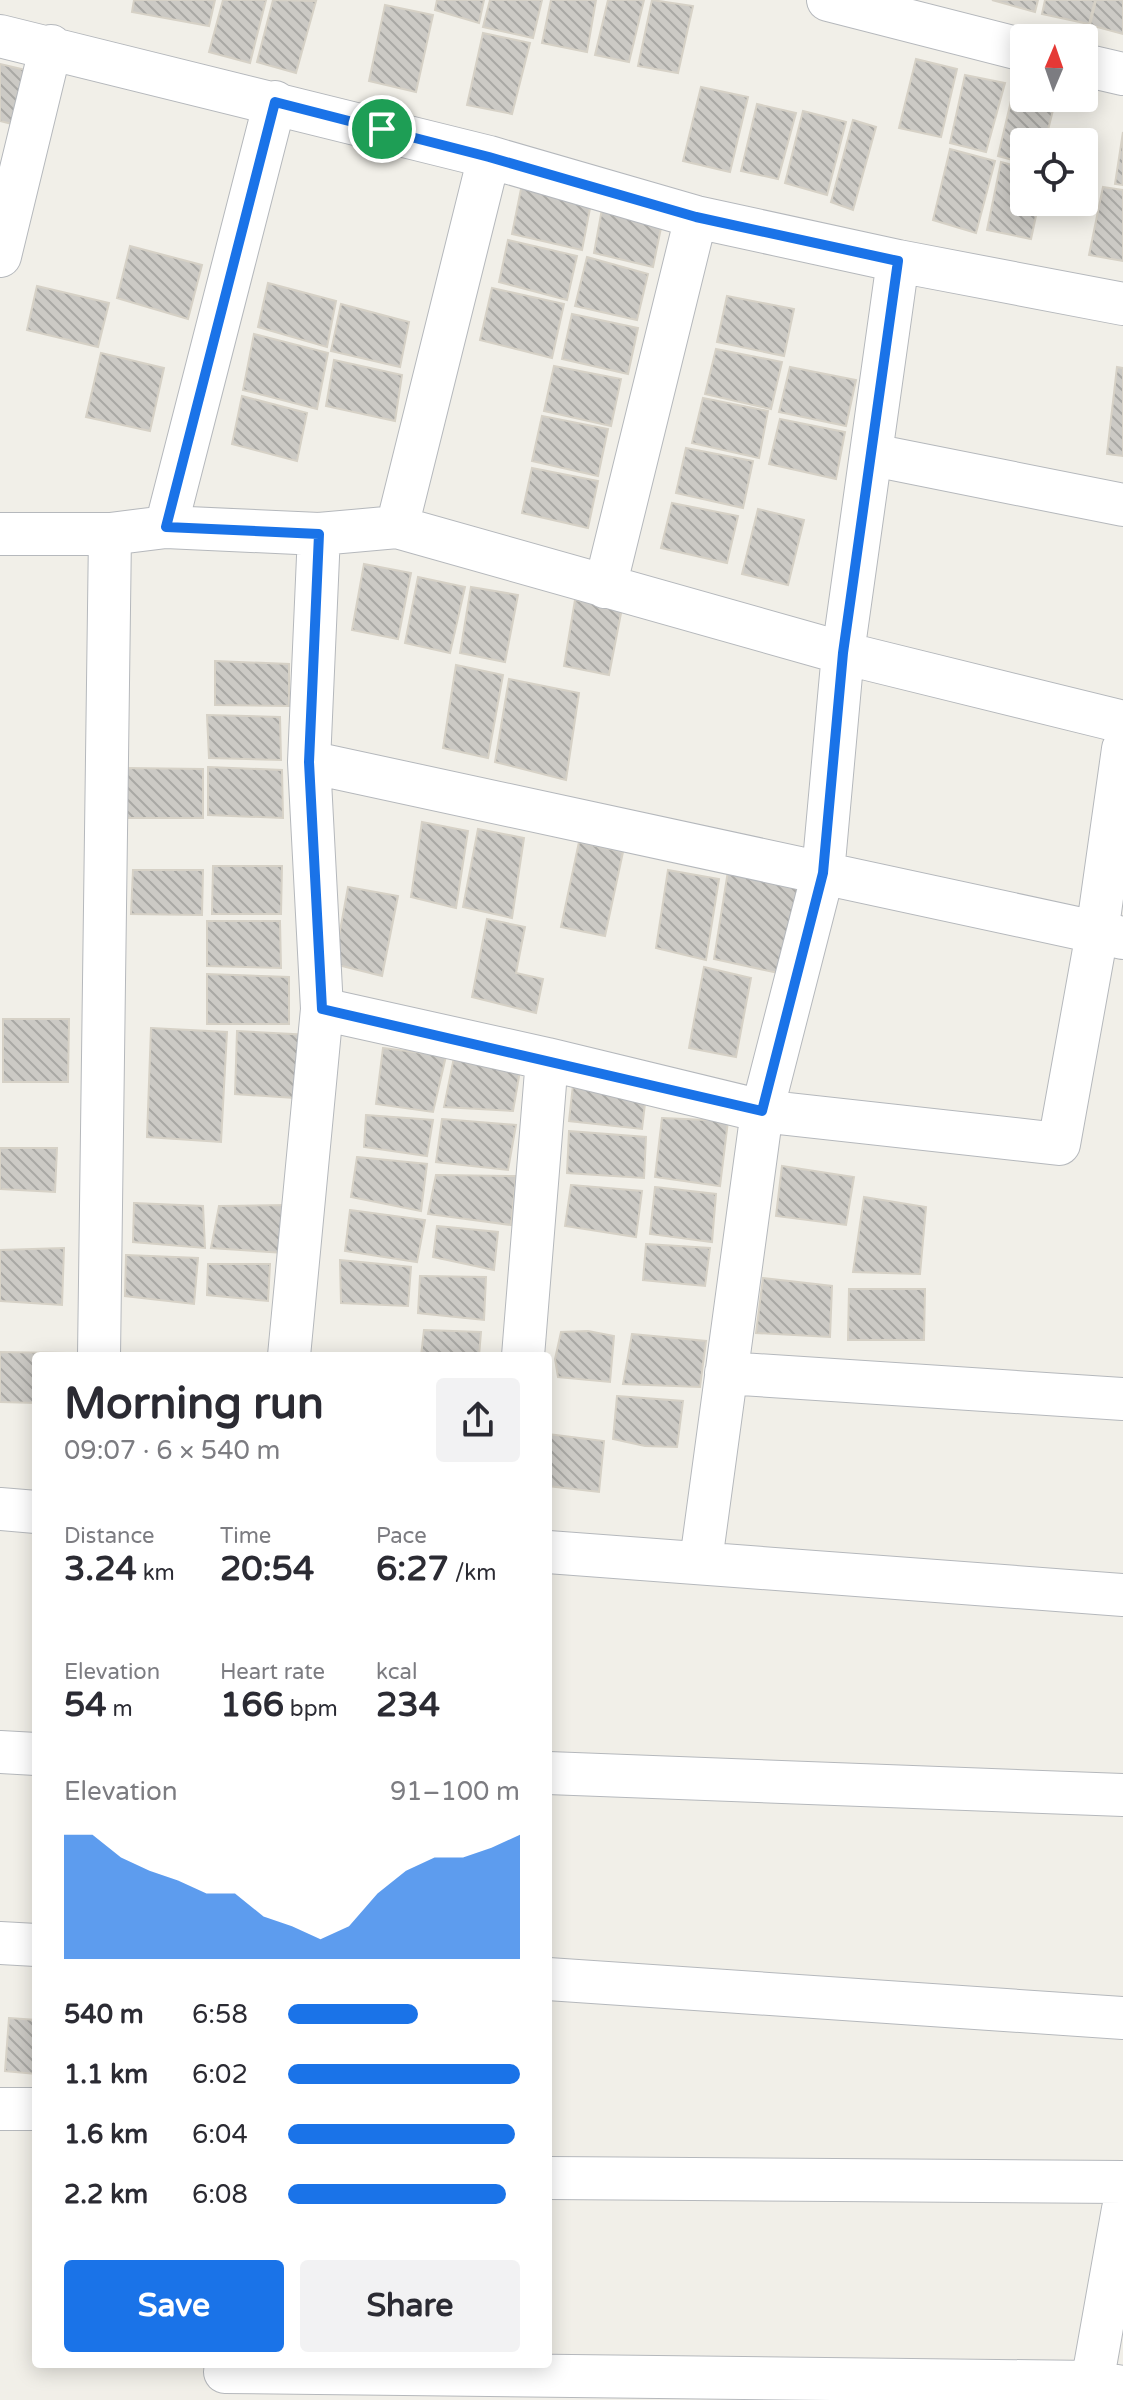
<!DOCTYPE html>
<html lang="en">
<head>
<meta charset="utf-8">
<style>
	:root { --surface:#fff; --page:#f2f2f3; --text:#2b2b33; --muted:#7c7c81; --accent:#1a73e8 }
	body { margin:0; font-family:"Varela Round",sans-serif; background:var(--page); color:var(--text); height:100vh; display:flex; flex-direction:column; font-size:30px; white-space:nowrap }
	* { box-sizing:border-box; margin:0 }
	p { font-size:26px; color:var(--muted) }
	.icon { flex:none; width:44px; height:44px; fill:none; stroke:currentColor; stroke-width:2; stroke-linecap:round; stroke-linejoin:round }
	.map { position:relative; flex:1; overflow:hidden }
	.drawer { position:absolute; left:32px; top:1352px; width:520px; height:1016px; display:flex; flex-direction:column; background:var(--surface); border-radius:8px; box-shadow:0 4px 20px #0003 }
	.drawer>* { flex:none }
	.needle { width:52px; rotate:2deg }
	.fabs { position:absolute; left:1010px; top:24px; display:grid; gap:16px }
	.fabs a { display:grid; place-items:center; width:88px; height:88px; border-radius:8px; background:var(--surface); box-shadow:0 4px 20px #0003; font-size:40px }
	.pin { position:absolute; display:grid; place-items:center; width:68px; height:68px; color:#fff; margin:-34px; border:4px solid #fff; border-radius:50%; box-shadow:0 2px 8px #0007 }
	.round { display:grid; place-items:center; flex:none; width:84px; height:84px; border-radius:8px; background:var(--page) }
	.headline { display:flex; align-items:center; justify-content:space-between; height:136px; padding:0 32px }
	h1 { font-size:44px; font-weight:700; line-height:60px }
	.metrics { display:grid; grid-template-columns:repeat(3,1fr); gap:12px; height:136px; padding:8px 32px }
	.metrics div { display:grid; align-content:center }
	.metrics b { font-size:34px; font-weight:700 }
	.metrics small { font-size:22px; font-weight:400 }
	.metrics p { font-size:22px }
	.chart { height:224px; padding:16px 32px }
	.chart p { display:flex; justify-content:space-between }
	.chart svg { width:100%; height:144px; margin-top:8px; fill:var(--accent); opacity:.7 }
	.action { display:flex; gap:16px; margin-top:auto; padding:16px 32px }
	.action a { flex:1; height:92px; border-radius:8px; background:var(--accent); color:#fff; font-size:32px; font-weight:700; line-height:92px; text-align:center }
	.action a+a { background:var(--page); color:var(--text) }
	ul { padding:0 32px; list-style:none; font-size:26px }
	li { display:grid; grid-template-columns:128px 96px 1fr; align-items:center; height:60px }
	li i { height:20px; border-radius:10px; background:var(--accent) }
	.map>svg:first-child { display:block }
</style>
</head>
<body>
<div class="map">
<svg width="1123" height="2400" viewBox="0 0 1123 2400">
	<defs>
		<pattern id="building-back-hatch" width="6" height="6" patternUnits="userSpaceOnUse" patternTransform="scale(2)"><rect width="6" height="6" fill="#cccac5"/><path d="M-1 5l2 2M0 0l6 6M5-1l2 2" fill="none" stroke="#a9a8a4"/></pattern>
	</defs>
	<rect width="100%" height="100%" fill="#f1efe8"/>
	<path fill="url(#building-back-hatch)" stroke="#d6d1c6" stroke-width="2" d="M134,0h81l-6,26 -77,-14z
		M223,0h43l-16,63 -41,-11z
		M273,0l43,1 -20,72 -39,-11z
		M437,0h47l-5,23 -44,-13z
		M490,0h52l-9,38 -50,-11z
		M551,0h45l-9,52 -45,-9z
		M608,0h36l-15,62 -34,-7z
		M652,0l41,6 -15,67 -40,-7z
		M992,0h46l-3,12z
		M1045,0h50l-6,24 -47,-10z
		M1096,0h27v34l-33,-9z
		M385,5l48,10 -17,77 -47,-11z
		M483,33l47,10 -18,71 -45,-9z
		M916,59l41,10 -16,68 -42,-9z
		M0,64l30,7 -14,54 -16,-4z
		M965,75l40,8 -19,69 -36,-9z
		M1015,84l9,2v12h32l-11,44h-21v21l-26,-7z
		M701,87l47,10 -18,75 -47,-11z
		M757,104l39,9 -18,66 -37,-8z
		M803,111l43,11 -19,73 -42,-12z
		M853,120l23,7 -23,83 -22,-8z
		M1123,132v53l-8,-1z
		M950,149l45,12 -19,72 -43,-13z
		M1001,162l23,6v34h15l-8,37 -44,-9z
		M522,184l70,14 -10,52 -70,-16z
		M1103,187l20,3v71l-34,-6z
		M602,209l60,14 -9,44 -59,-14z
		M508,240l69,16 -10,44 -68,-18z
		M130,246l72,19 -14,54 -71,-21z
		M587,257l61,17 -11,46 -62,-14z
		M268,283l68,18 -9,46 -69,-20z
		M37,286l72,17 -11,44 -71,-17z
		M492,288l72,16 -12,54 -72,-18z
		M727,296l67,13 -10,47 -67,-14z
		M341,304l68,18 -9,45 -69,-16z
		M572,314l66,14 -10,46 -66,-15z
		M254,334l74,19 -11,56 -74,-19z
		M716,349l66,13 -11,47 -66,-15z
		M101,353l63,15 -14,63 -64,-14z
		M334,360l68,15 -7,46 -69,-15z
		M554,366l67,13 -10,47 -67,-15z
		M790,367l66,13 -10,46 -67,-14z
		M1117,367l6,1v88l-16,-2z
		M242,396l65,17 -10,48 -65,-17z
		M703,398l65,13 -9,47 -67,-15z
		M542,416l66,13 -10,47 -66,-15z
		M780,419l65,13 -9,47 -67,-15z
		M686,448l67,13 -10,47 -67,-15z
		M532,468l66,13 -10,47 -66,-15z
		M672,503l66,13 -11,47 -66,-15z
		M758,509l46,11 -16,65 -46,-11z
		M364,564l47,9 -13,66 -46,-9z
		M418,577l47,10 -15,66 -45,-10z
		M471,587l47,8 -13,67 -45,-9z
		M575,600l47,8 -13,67 -45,-9z
		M215,661l74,3v42l-74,-1z
		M456,665l47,10 -15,83 -45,-10z
		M509,679l70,14 -13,87 -71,-18z
		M207,715l73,2 1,43 -72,-2z
		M208,767l74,3 1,48 -75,-3z
		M125,768l78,1v49h-79z
		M422,822l46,9 -12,77 -45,-11z
		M478,829l46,9 -12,80 -49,-11z
		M579,842l44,10 -18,84 -44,-9z
		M213,866h69l-1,48h-69z
		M133,870h70l-1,45 -71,-1z
		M668,870l51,9 -13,81 -50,-12z
		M728,871l71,14 -16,89 -69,-15z
		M348,887l50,9 -16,80 -48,-12z
		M487,919l38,8 -9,46 27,6 -7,34 -64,-16z
		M207,921h73l1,47 -74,-2z
		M704,967l47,11 -15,79 -47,-9z
		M207,974l82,3v47h-82z
		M3,1019h66l-1,63h-65z
		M151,1028l76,4 -6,110 -74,-5z
		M237,1031l74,4 -2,64 -74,-5z
		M383,1048l63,8 -13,56 -57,-8z
		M454,1057l67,8 -8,46 -69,-4z
		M573,1085l73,10 -4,34 -73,-8z
		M366,1115l67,5 -6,36 -63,-9z
		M662,1118l66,3 -8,65 -65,-9z
		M442,1119l74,6 -8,45 -72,-8z
		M569,1131l77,6 -2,41 -77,-5z
		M0,1148h57l-2,44 -55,-3z
		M357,1157l70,7 -6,47 -70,-14z
		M782,1166l72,11 -8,48 -70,-9z
		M436,1175l80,1 -5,49 -83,-11z
		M571,1185l71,6 -6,46 -71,-11z
		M655,1187l61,7 -4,48 -62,-8z
		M864,1197l62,10 -6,67 -67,-2z
		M134,1203l69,3 2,42 -72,-6z
		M288,1205l-4,48 -73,-5 8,-42z
		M350,1210l75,10 -8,42 -72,-11z
		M437,1226l61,6 -4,38 -61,-13z
		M646,1244l64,4 -5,38 -62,-6z
		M64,1248l-2,57 -62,-4v-51z
		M126,1255l72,3 -4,46 -69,-8z
		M340,1260l71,7 -3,39 -67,-3z
		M208,1264h62l-2,37 -61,-6z
		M420,1276l66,1 -2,43 -66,-7z
		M763,1278l69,8 -2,51 -74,-4z
		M849,1289h76l-1,51h-76z
		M424,1330l57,2 -2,24h-58z
		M588,1331l26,5 -4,46 -52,-5 -3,-18 6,-27z
		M632,1334l74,7 -6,46 -77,-3z
		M0,1352l66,1v3h-30v47l-36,-1z
		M617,1396l66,5 -6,46 -32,-1 -32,-7z
		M548,1434l56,7 -5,51 -51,-6z
		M9,2018l27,2v54l-31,-3z"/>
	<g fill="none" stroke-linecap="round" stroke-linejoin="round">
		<g stroke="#b5b8bc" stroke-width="44">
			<path id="minor" d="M828,0l196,50
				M0,36l489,121 207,60 202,44
				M1084,65l39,9
				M0,256l51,-210
				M873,455l250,50
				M166,527l109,-425
				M397,527l92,-370
				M0,534h110l56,-7 153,7 78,-7 446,126 55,-392 225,43
				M605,587l91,-370
				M1123,722l-280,-69 -20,220 -61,238 297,33 38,-211 26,-184
				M309,762l814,176
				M322,1009l225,50 -24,297
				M547,1059l215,52 -61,450
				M99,1356l11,-822
				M289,1356l33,-347 -13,-247 10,-228
				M726,1373l397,26
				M0,1509l36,3
				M548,1552l575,43
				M0,1752l36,2
				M548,1773l575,22
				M0,1943l36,2
				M548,1979l575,39
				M0,2109h36
				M548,2178l575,4
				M225,2372l867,10 31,5
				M1089,2400l34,-191"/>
		</g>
		<use href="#minor" stroke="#fff" stroke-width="42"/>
	</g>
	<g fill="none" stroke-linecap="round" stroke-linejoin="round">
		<g stroke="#fff" stroke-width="16">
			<path id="route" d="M275,102l214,55 207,60 202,44 -55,392 -20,220 -61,238 -440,-102 -13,-247 10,-228 -153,-7z"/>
		</g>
		<use href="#route" stroke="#1a73e8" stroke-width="10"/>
	</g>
</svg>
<div class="fabs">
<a><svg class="needle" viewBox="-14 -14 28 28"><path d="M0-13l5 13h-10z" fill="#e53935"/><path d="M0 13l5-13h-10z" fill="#7c7c81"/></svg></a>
<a><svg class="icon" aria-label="locate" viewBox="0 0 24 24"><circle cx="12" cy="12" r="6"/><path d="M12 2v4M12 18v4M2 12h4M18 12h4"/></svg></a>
</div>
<div class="pin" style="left:382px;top:129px;background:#1e9e55"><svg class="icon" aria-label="arrive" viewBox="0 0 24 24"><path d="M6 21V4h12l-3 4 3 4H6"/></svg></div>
<section class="drawer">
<div class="headline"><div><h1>Morning run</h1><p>09:07 · 6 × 540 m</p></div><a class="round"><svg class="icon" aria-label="share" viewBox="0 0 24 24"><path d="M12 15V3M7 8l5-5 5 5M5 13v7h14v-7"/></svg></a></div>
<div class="metrics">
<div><p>Distance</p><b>3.24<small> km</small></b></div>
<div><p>Time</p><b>20:54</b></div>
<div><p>Pace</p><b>6:27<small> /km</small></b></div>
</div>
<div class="metrics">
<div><p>Elevation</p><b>54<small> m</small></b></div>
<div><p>Heart rate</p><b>166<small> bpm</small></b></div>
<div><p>kcal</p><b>234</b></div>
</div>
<div class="chart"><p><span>Elevation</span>91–100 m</p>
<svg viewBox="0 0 160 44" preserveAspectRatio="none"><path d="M0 44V6L10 6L20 13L30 17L40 20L50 24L60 24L70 31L80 34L90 38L100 34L110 24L120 17L130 13L140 13L150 10L160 6V44z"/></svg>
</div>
<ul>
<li><b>540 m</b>6:58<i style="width:56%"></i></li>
<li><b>1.1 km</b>6:02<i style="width:100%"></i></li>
<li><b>1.6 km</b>6:04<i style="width:98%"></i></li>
<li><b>2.2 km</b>6:08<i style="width:94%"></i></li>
</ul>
<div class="action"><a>Save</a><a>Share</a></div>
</section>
</div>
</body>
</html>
